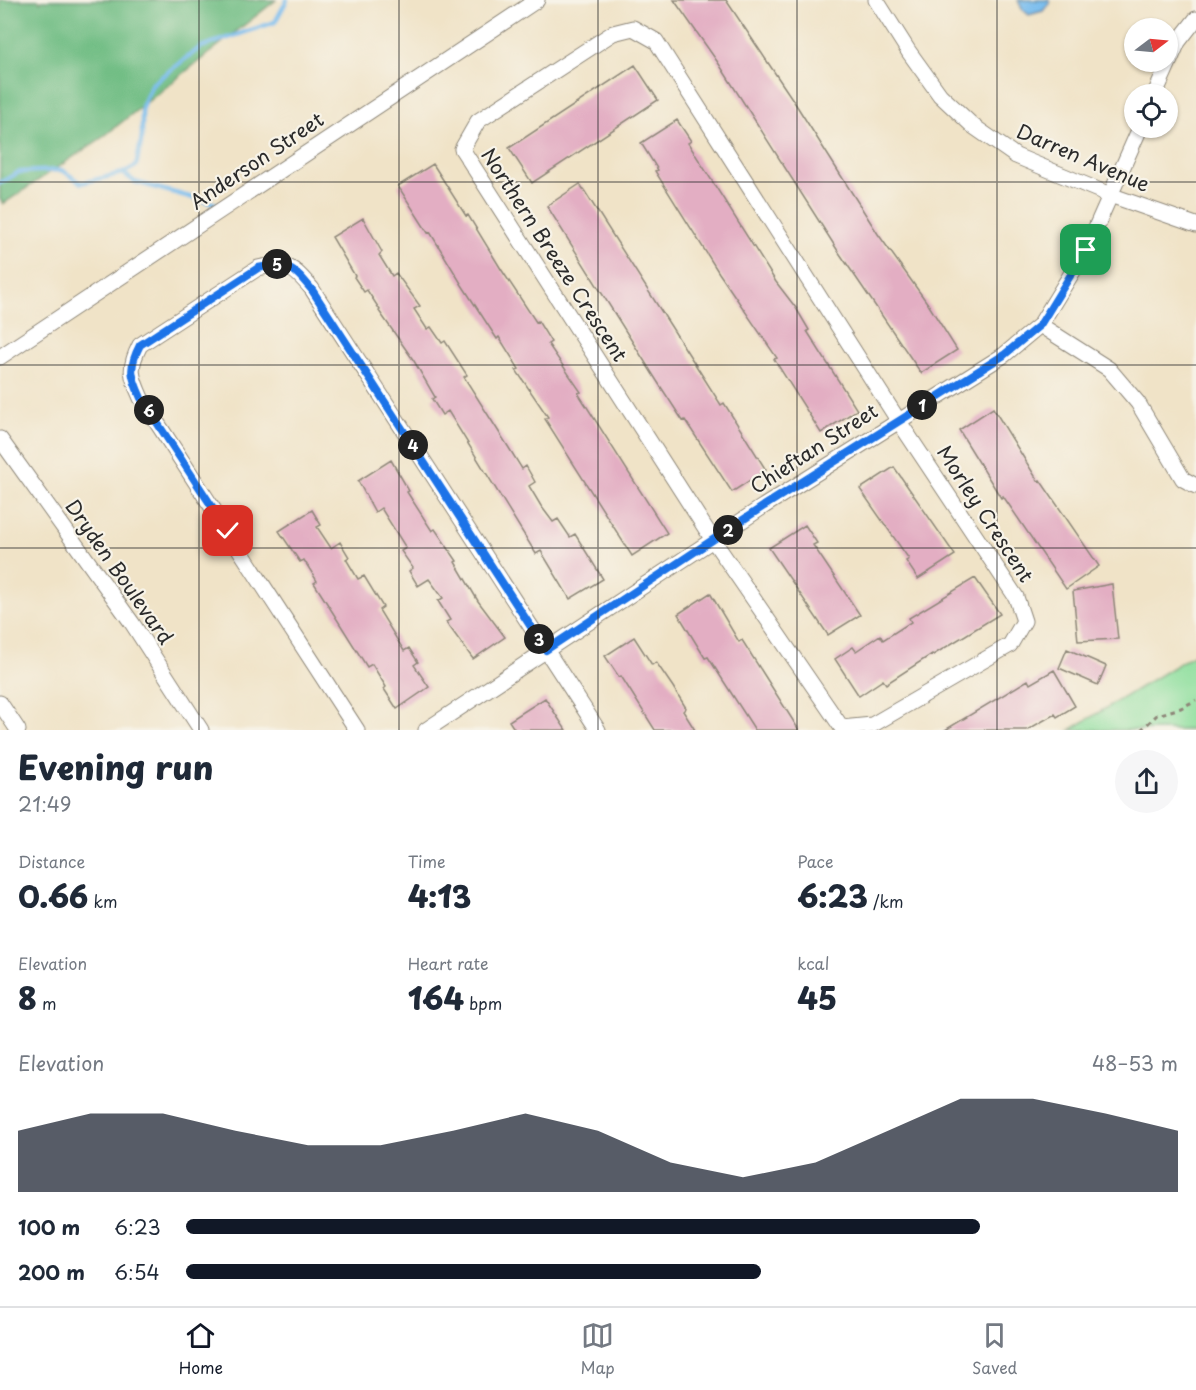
<!DOCTYPE html>
<html lang="en">
<head>
<meta charset="utf-8">
<style>
	:root { --surface:#fff; --page:#f6f6f7; --text:#1f2937; --muted:#747a83; --line:#e0e1e3; --accent:#111827 }
	body { margin:0; font-family:"Playpen Sans",sans-serif; background:var(--page); color:var(--text); height:100vh; display:flex; flex-direction:column; font-size:22px; white-space:nowrap }
	* { box-sizing:border-box; margin:0 }
	p { font-size:20px; color:var(--muted) }
	.icon { flex:none; width:33px; height:33px; fill:none; stroke:currentColor; stroke-width:2; stroke-linecap:round; stroke-linejoin:round }
	.map { position:relative; height:730px; overflow:hidden }
	.panel { display:flex; flex-direction:column; background:var(--surface); flex:1 }
	.panel>* { flex:none }
	.needle { width:39px; rotate:74deg }
	.buttons { position:absolute; left:1124px; top:18px; display:grid; gap:12px }
	.buttons a { display:grid; place-items:center; width:54px; height:54px; border-radius:50%; background:var(--surface); box-shadow:0 2px 4px #0004; font-size:30px }
	.pin { position:absolute; display:grid; place-items:center; width:51px; height:51px; color:#fff; margin:-26px; border-radius:12px; box-shadow:0 3px 9px #0006 }
	.km { position:absolute; width:30px; height:30px; margin:-15px; border-radius:50%; background:#222; color:#fff; font-size:16px; line-height:30px; text-align:center }
	.round { display:grid; place-items:center; flex:none; width:63px; height:63px; border-radius:32px; background:var(--page) }
	.summary { display:flex; align-items:center; justify-content:space-between; height:102px; padding:0 18px }
	h1 { font-size:33px; font-weight:800; line-height:45px }
	.figures { display:grid; grid-template-columns:repeat(3,1fr); gap:9px; height:102px; padding:6px 18px }
	.figures div { display:grid; align-content:center }
	.figures b { font-size:30px; font-weight:800 }
	.figures small { font-size:16px; font-weight:400 }
	.figures p { font-size:16px }
	.chart { height:168px; padding:12px 18px }
	.chart p { display:flex; justify-content:space-between }
	.chart svg { width:100%; height:108px; margin-top:6px; fill:var(--accent); opacity:.7 }
	ul { padding:0 18px; list-style:none; font-size:20px }
	li { display:grid; grid-template-columns:96px 72px 1fr; align-items:center; height:45px }
	li i { height:15px; border-radius:8px; background:var(--accent) }
	.dock { display:flex; justify-content:space-around; align-items:center; height:84px; border-top:2px solid var(--line); background:var(--surface); font-size:16px; color:var(--muted) }
	.dock a { display:grid; justify-items:center; gap:3px }
	.dock .on { color:var(--accent) }
	.map>svg:first-child { display:block }
</style>
</head>
<body>
<div class="map">
<svg width="1196" height="730" viewBox="0 0 1196 730">
	<rect width="100%" height="100%" fill="#f7f3e8"/>
	<filter id="ink" filterUnits="userSpaceOnUse"><feTurbulence type="fractalNoise" baseFrequency=".0167" numOctaves="2"/><feDisplacementMap in="SourceGraphic" scale="12" xChannelSelector="R" yChannelSelector="G"/><feConvolveMatrix kernelMatrix="1 2 1 2 8 2 1 2 1" color-interpolation-filters="sRGB"/></filter>
	<filter id="wash" filterUnits="userSpaceOnUse"><feTurbulence type="fractalNoise" baseFrequency=".008" numOctaves="4" result="noise"/><feDisplacementMap in="SourceGraphic" scale="24" xChannelSelector="R" yChannelSelector="G"/><feGaussianBlur stdDeviation="1.35" result="paint"/><feColorMatrix in="noise" values="0 0 0 0 0 0 0 0 0 0 0 0 0 0 0 0 0 1.4 0 .05"/><feComposite in="paint" operator="in"/></filter>
	<g filter="url(#wash)">
		<rect width="100%" height="100%" fill="#f0e3c7"/>
		<path fill="#8edf9e" stroke="#5c8564" stroke-width="1.5" d="M1196,653v77h-126z"/>
		<path fill="#72be85" stroke="#4e7458" stroke-width="1.5" d="M0,0h38l2,2 2,-2h234l-173,137 -100,67 -3,-5z"/>
		<path fill="#77bcee" stroke="#51748c" stroke-width="1.5" d="M1018,0h31l1,3 -7,8 -14,4 -7,-6z"/>
		<g fill="none" stroke-linecap="round" stroke-linejoin="round">
			<path stroke="#77bcee" stroke-width="4.5" d="M123,173l12,9 84,23
				M0,183l19,-11 43,-2 19,13 42,-10 13,-7 6,-29v-30l10,-23 49,-37 74,-25 12,-22"/>
		</g>
		<g id="blocks">
			<path fill="#e3aec3" d="M674,0h52l67,100 85,134 50,70 29,46 -36,23 -83,-122 -119,-187z
				M635,65l23,35 -126,83 -23,-35z
				M677,120l14,21 -3,2 88,139 20,26 13,22 -2,1 50,79 -36,23 -47,-74 3,-1 -58,-85 -64,-102 3,-1 -17,-27z
				M433,164l33,52 2,-1 33,54 35,53 2,-1 13,21 -3,2 33,48 -3,1 89,140 -35,23 -87,-137 3,-2 -32,-47 3,-1 -20,-32 -2,2 -35,-54 -32,-53 -2,1 -30,-47z
				M580,184l108,169 33,52 3,-2 42,67 -34,22 -47,-72 -2,1 -26,-40 -110,-175z
				M363,218l19,34 -3,3 13,21 4,-3 24,33 -6,3 13,20 4,-2 11,16 3,-2 22,34 -3,2 45,71 13,21 4,-3 9,16 -6,4 12,20 12,16 5,-3 12,18 5,-3 28,45 -33,20 -29,-48 -5,3 -88,-143 -6,4 -10,-16 3,-2 -21,-36 -35,-50 1,-1 -13,-20 -3,2 -10,-15 1,-1 -23,-39z
				M993,408l45,73 2,-1 59,86 -33,23 -63,-93 -2,2 -42,-68z
				M391,460l18,31 -2,1 25,39 3,-2 22,32 -2,1 23,39 27,36 -32,22 -27,-37 4,-2 -12,-19 5,-3 -14,-19 -11,7 -9,-15 4,-3 -12,-17 5,-3 -25,-40 -6,4 -17,-31z
				M894,467l61,88 -37,24 -12,-18 3,-2 -49,-70z
				M312,510l9,15 -4,2 14,21 9,-6 9,15 -3,2 12,20 6,-3 19,31 -4,3 25,41 5,-3 9,14 -4,3 15,22 -32,22 -13,-20 2,-2 -14,-23 -5,3 -44,-70 -9,-14 3,-2 -13,-21 -4,2 -21,-31z
				M805,525l12,18 -4,2 47,70 -32,20 -59,-87z
				M975,578l25,36 -67,41 -1,-1 -46,30 -3,-4 -24,16 -24,-37 18,-12 3,4 24,-16 3,5 28,-18 -2,-4z
				M1112,584l6,55 -40,2 -5,-50z
				M710,593l29,49 3,-2 57,90h-44l-47,-73 -3,1 -27,-44z
				M634,637l18,28 4,-3 17,25 13,21 -3,3 12,19h-40l-34,-54 -2,1 -14,-21z
				M1067,649l39,17 -8,19 -39,-17z
				M1054,670l21,36 -18,11 -2,-3 -28,16h-82l83,-50 2,4z
				M545,698l21,32h-51l-6,-9z"/>
		</g>
	</g>
	<g filter="url(#ink)">
		<use href="#blocks" fill-opacity="0" stroke="#8e8779" stroke-width="1.5"/>
		<g fill="none" stroke-linecap="round" stroke-linejoin="round">
			<g stroke="#8e8779" stroke-width="17">
				<path id="minor" d="M876,0l33,52 31,43 33,31 43,30 94,39 86,30
					M633,28l23,13 242,379 118,177 8,24 -14,24 -138,80 -30,3 -129,-188 -251,-391 16,-28 135,-88z
					M1155,94l23,-52 18,-23
					M1040,325l69,44 29,34 45,76 13,7
					M0,357l537,-357
					M0,439l132,184 69,107
					M0,703l18,27
					M357,730l-216,-332c-10,-22 -13,-30 -1,-53l118,-77c30,-7 35,-1 54,21l286,441
					M426,730l338,-224 240,-151 36,-30 46,-75 54,-122"/>
			</g>
			<path stroke="#8e8779" stroke-width="3" stroke-dasharray="4.5 4.5" stroke-linecap="butt" d="M1141,730l16,-15 24,-7 15,-8"/>
			<use href="#minor" stroke="#fff" stroke-width="15"/>
		</g>
	</g>
	<g fill="none" stroke-linecap="round" stroke-linejoin="round" filter="url(#ink)">
		<g stroke="#fff" stroke-width="12">
			<path id="route" d="M228,531l-87,-133c-10,-22 -13,-30 -1,-53l118,-77c30,-7 35,-1 54,22l234,360 218,-144 240,-151 36,-30 46,-75"/>
		</g>
		<use href="#route" stroke="#1a73e8" stroke-width="8"/>
	</g>
	<path fill="none" stroke="#2b2b2b" stroke-width="1.5" stroke-opacity="0.55" d="M199,0v730M399,0v730M598,0v730M797,0v730M997,0v730M0,182h1196M0,365h1196M0,548h1196"/>
	<g text-anchor="middle" stroke-width="4.5" stroke-linejoin="round" paint-order="stroke">
		<g font-size="20" fill="#2b2b2b" stroke="#f7f3e8">
			<text transform="translate(1083 158) rotate(23)" y="7">Darren Avenue</text>
			<text transform="translate(257 161) rotate(-34)" y="7">Anderson Street</text>
			<text transform="translate(554 255) rotate(57)" y="7">Northern Breeze Crescent</text>
			<text transform="translate(814 449) rotate(-33)" y="7">Chieftan Street</text>
			<text transform="translate(985 514) rotate(57)" y="7">Morley Crescent</text>
			<text transform="translate(119 572) rotate(55)" y="7">Dryden Boulevard</text>
		</g>
	</g>
</svg>
<div class="buttons">
<a><svg class="needle" viewBox="-14 -14 28 28"><path d="M0-13l5 13h-10z" fill="#e53935"/><path d="M0 13l5-13h-10z" fill="#747a83"/></svg></a>
<a><svg class="icon" aria-label="locate" viewBox="0 0 24 24"><circle cx="12" cy="12" r="6"/><path d="M12 2v4M12 18v4M2 12h4M18 12h4"/></svg></a>
</div>
<div class="pin" style="left:1086px;top:250px;background:#1e9e55"><svg class="icon" aria-label="arrive" viewBox="0 0 24 24"><path d="M6 21V4h12l-3 4 3 4H6"/></svg></div>
<div class="pin" style="left:228px;top:531px;background:#d93025"><svg class="icon" aria-label="check" viewBox="0 0 24 24"><path d="M5 12l5 5 9-10"/></svg></div>
<b class="km" style="left:922px;top:405px">1</b>
<b class="km" style="left:728px;top:530px">2</b>
<b class="km" style="left:539px;top:639px">3</b>
<b class="km" style="left:413px;top:445px">4</b>
<b class="km" style="left:277px;top:264px">5</b>
<b class="km" style="left:149px;top:410px">6</b>
</div>
<section class="panel">
<div class="summary"><div><h1>Evening run</h1><p>21:49</p></div><a class="round"><svg class="icon" aria-label="share" viewBox="0 0 24 24"><path d="M12 15V3M7 8l5-5 5 5M5 13v7h14v-7"/></svg></a></div>
<div class="figures">
<div><p>Distance</p><b>0.66<small> km</small></b></div>
<div><p>Time</p><b>4:13</b></div>
<div><p>Pace</p><b>6:23<small> /km</small></b></div>
</div>
<div class="figures">
<div><p>Elevation</p><b>8<small> m</small></b></div>
<div><p>Heart rate</p><b>164<small> bpm</small></b></div>
<div><p>kcal</p><b>45</b></div>
</div>
<div class="chart"><p><span>Elevation</span>48–53 m</p>
<svg viewBox="0 0 160 44" preserveAspectRatio="none"><path d="M0 44V19L10 12L20 12L30 19L40 25L50 25L60 19L70 12L80 19L90 32L100 38L110 32L120 19L130 6L140 6L150 12L160 19V44z"/></svg>
</div>
<ul>
<li><b>100 m</b>6:23<i style="width:80%"></i></li>
<li><b>200 m</b>6:54<i style="width:58%"></i></li>
</ul>
</section>
<nav class="dock">
<a class="on"><svg class="icon" aria-label="home" viewBox="0 0 24 24"><path d="M3 11l9-7 9 7M6 9v11h12V9"/></svg>Home</a>
<a><svg class="icon" aria-label="map" viewBox="0 0 24 24"><path d="M3 6l6-2 6 2 6-2v14l-6 2-6-2-6 2zM9 4v14M15 6v14"/></svg>Map</a>
<a><svg class="icon" aria-label="saved" viewBox="0 0 24 24"><path d="M7 4h10v16l-5-4-5 4z"/></svg>Saved</a>
</nav>
</body>
</html>
